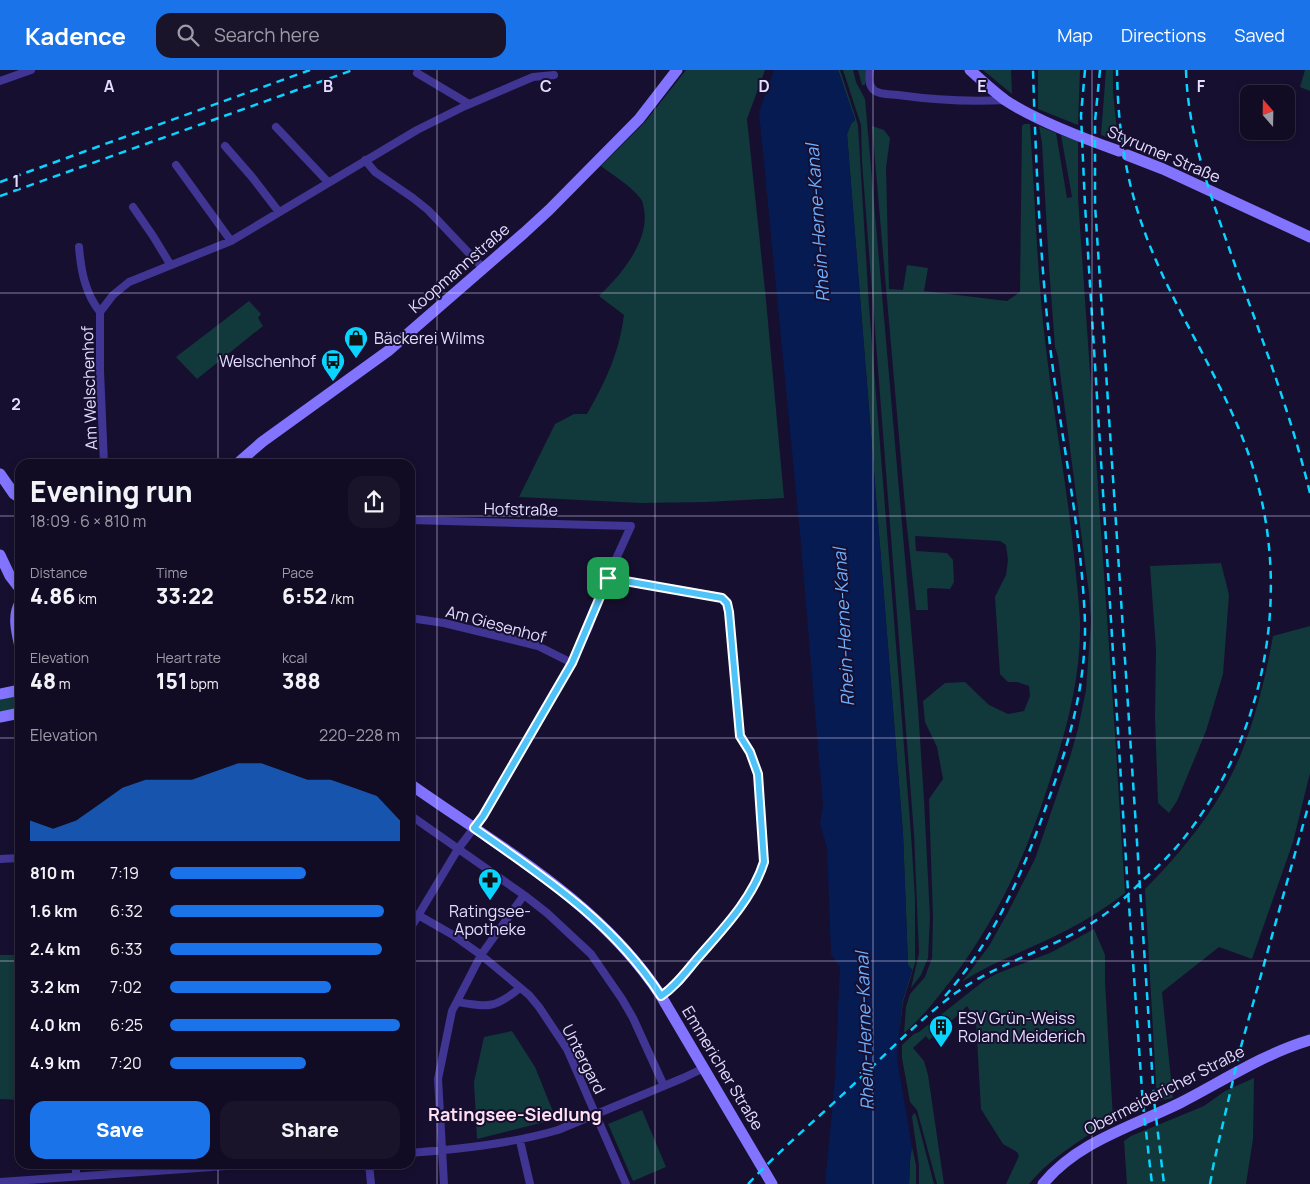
<!DOCTYPE html>
<html lang="en">
<head>
<meta charset="utf-8">
<style>
	:root { --surface:#110b23; --page:#1a142b; --text:#f1f3f6; --muted:#9c9ba6; --line:#302b41; --accent:#1a73e8 }
	body { margin:0; font-family:Manrope,sans-serif; background:var(--page); color:var(--text); height:100vh; display:flex; flex-direction:column; font-size:19px; white-space:nowrap }
	* { box-sizing:border-box; margin:0 }
	p { font-size:16px; color:var(--muted) }
	.icon { flex:none; width:28px; height:28px; fill:none; stroke:currentColor; stroke-width:2; stroke-linecap:round; stroke-linejoin:round }
	.map { position:relative; flex:1; overflow:hidden }
	.details { position:absolute; left:15px; top:389px; width:400px; height:710px; display:flex; flex-direction:column; background:var(--surface); border-radius:15px; box-shadow:0 2px 8px #0003,0 0 0 1px var(--line) }
	.details>* { flex:none }
	.needle { width:32px; rotate:340deg }
	.buttons { position:absolute; left:1240px; top:15px; display:grid; gap:10px }
	.buttons a { display:grid; place-items:center; width:55px; height:55px; border-radius:10px; background:var(--surface); box-shadow:0 2px 8px #0003,0 0 0 1px var(--line); font-size:25px }
	.pin { position:absolute; display:grid; place-items:center; width:42px; height:42px; color:#fff; margin:-21px; border-radius:10px; box-shadow:0 2px 8px #0006 }
	.round { display:grid; place-items:center; flex:none; width:52px; height:52px; border-radius:15px; background:var(--page) }
	.overview { display:flex; align-items:center; justify-content:space-between; height:85px; padding:0 15px }
	h1 { font-size:28px; font-weight:800; line-height:38px }
	.metrics { display:grid; grid-template-columns:repeat(3,1fr); gap:8px; height:85px; padding:5px 15px }
	.metrics div { display:grid; align-content:center }
	.metrics b { font-size:21px; font-weight:800 }
	.metrics small { font-size:14px; font-weight:400 }
	.metrics p { font-size:14px }
	.chart { height:140px; padding:10px 15px }
	.chart p { display:flex; justify-content:space-between }
	.chart svg { width:100%; height:90px; margin-top:5px; fill:var(--accent); opacity:.7 }
	.primary-button { display:flex; gap:10px; margin-top:auto; padding:10px 15px }
	.primary-button a { flex:1; height:58px; border-radius:15px; background:var(--accent); color:#fff; font-size:20px; font-weight:800; line-height:58px; text-align:center }
	.primary-button a+a { background:var(--page); color:var(--text) }
	ul { padding:0 15px; list-style:none; font-size:16px }
	li { display:grid; grid-template-columns:80px 60px 1fr; align-items:center; height:38px }
	li i { height:12px; border-radius:6px; background:var(--accent) }
	header { display:flex; align-items:center; gap:30px; box-sizing:border-box; height:70px; padding:0 25px; background:var(--accent); color:#fff }
	header strong { font-size:24px }
	nav { display:flex; gap:28px; margin-inline-start:auto; font-size:18px }
	.search { width:350px; height:45px; background:var(--page); display:flex; align-items:center; gap:12px; box-sizing:border-box; padding:0 18px; border-radius:15px; color:var(--muted); font-size:19px }
	.map>svg:first-child { display:block }
</style>
</head>
<body>
<header>
<strong>Kadence</strong>
<div class="search"><svg class="icon" aria-label="search" viewBox="0 0 24 24"><circle cx="10" cy="10" r="6"/><path d="M15 15l6 6"/></svg>Search here</div>
<nav><a>Map</a><a>Directions</a><a>Saved</a></nav>
</header>
<div class="map">
<svg width="1310" height="1114" viewBox="0 0 1310 1114">
	<rect width="100%" height="100%" fill="#170f2f"/>
	<path fill="#11383a" d="M686,0h79l-18,49 19,181 18,198 -78,4 -65,1 -122,-6 36,-73 19,-10h13c19,-33 32,-61 37,-99l-25,-19c21,-20 51,-55 45,-87 -1,-4 -1,-8 -4,-11 -10,-13 -26,-22 -39,-32l44,-44z
		M838,0h2l18,55 11,181 42,528 4,64v65l-12,39 -4,33 3,-33 10,-32 -4,-5 -5,-131 -56,-700 4,-10 4,-4z
		M843,0h10l3,12 9,17 53,609 6,92 6,117 -2,41 -7,17 -10,13 8,-35 -5,-119 -52,-672 -1,-37z
		M858,0h9l-2,15h-3z
		M983,0h28l1,24z
		M1038,0h42l-2,55 -40,-16z
		M1106,0h7v22l5,49 -17,-6z
		M1305,0h5v21l-10,-4z
		M1024,54h6c5,75 7,151 16,225 8,69 21,137 28,206 2,22 5,44 6,67 1,56 -14,111 -32,164 -24,74 -50,131 -96,193 -15,19 -30,39 -48,54l2,-26 4,-13 15,-17 7,-19 1,-40 -4,-119 14,-20 -6,-32 -12,-25 -2,-21 22,-18 20,-1 24,23 19,9 16,-3 6,-15 -1,-10 -12,-4h-9l-8,-8 -5,-77 11,-22 2,-15 -2,-15 -6,-4 -85,-5 1,15 31,2 6,7 1,22 -4,7 -20,-1 -3,1 1,21h-12l-10,-92 -34,-392 12,4 6,8 -4,30 3,121 14,1 4,-25 21,3 -4,23 83,10 13,-9 2,-166z
		M1039,56l17,7 11,65 5,-1 -11,-62 17,6v57l36,521 11,174c-23,18 -50,34 -76,46 -29,14 -60,25 -87,43l27,-36 18,-32 28,-55 35,-102 8,-28 8,-39 5,-69 -2,-28 -31,-236 -3,-10 -6,-80 -7,-124z
		M249,231l12,13 -3,4 5,8 -66,53 -21,-22z
		M1221,493l8,32 -6,79 -17,57 -29,70 -8,12 -11,-10 -3,-86 1,-68 -6,-83z
		M1310,556v147l-17,69 -41,117 -33,-12 -57,45 11,106 -16,3 -12,-212c38,-38 75,-84 96,-135 15,-38 25,-78 32,-118z
		M20,624v15l-20,3v-13z
		M1094,859l11,26v27l8,136c-29,21 -61,38 -84,66h-23l13,-28 -2,-4 -14,-8 -22,-35 -5,-88 -9,-15 -26,25 -12,9 -3,-4 -13,12 11,13 4,14 16,109h-7l-20,-74 -7,-8 -8,-44v-13l12,-11 5,-2 66,-52 11,-6 56,-22z
		M0,885h20v145l-20,-1z
		M512,961l23,36 21,52 -79,20 -3,-57 10,-45z
		M1254,1008l-1,61 -7,45h-119l-3,-43 7,-5 73,-30 21,-15z
		M642,1040l24,57 -33,14 -25,-57z
		M914,1043l2,2 18,69h-15v-19l-7,-48z
		M912,1077l4,18v19h-7l1,-24z"/>
	<path fill="#051b52" d="M774,0h64l17,50 -4,4 -4,10 56,700 5,131 4,5 -10,32 -5,57 15,88 -2,13 -1,24h-84l10,-104 5,-113 -9,-13 -4,-106 -7,-25 3,-17 -23,-273 -41,-421z"/>
	<g fill="none" stroke-linecap="round" stroke-linejoin="round">
		<path stroke="#403593" stroke-width="8" d="M870,0c-1,7 -2,16 5,21 7,4 16,3 23,4 36,5 72,7 108,5
			M417,3l52,31
			M0,11l31,-11
			M276,57l52,55
			M225,76l27,31 27,35
			M365,90l10,12 38,26 15,12 55,58
			M176,95l55,76
			M133,137l20,29 17,28
			M79,177c2,24 6,46 21,65
			M104,394l-4,-93v-59l13,-17 16,-13 102,-41 186,-111 48,-24 68,-29 21,-2
			M410,450l221,6 -31,68 -11,33 -17,36 -89,153 -25,33 -48,80
			M608,508l114,19 5,6 2,9 11,124 10,16 8,21 6,89c-11,38 -43,69 -68,98 -11,13 -21,27 -35,36
			M410,548l34,5 94,23 34,17
			M410,745l114,80 23,18 44,41 31,45 11,19 31,68
			M0,789l20,-1
			M418,845l35,20 28,20 48,40 10,12 28,42 59,135
			M457,932c32,5 37,7 63,-14
			M520,1071l10,43
			M410,1083c50,-4 100,-9 148,-23l125,-52 21,-10
			M76,1094v12
			M369,1094l2,20
			M0,1112l255,-18
			M444,1114l-6,-105 14,-68 29,-56 43,-60"/>
		<path stroke="#8374ff" stroke-width="11" d="M970,0c11,10 23,21 35,30 30,20 80,39 114,51
			M1127,85l36,14 147,68
			M237,394l25,-22 126,-91 136,-118 25,-23 90,-91 38,-49
			M0,404l14,20 6,4
			M0,485l10,21 10,13
			M20,533c-8,13 -3,30 0,44
			M0,624l20,-4
			M0,647l20,-4
			M410,714c89,63 190,118 251,212l111,188
			M1043,1114c34,-42 90,-58 137,-81 43,-22 83,-49 130,-63"/>
		<path stroke="#09d3ff" stroke-width="2.5" stroke-dasharray="8 6" stroke-linecap="butt" d="M1085,0l-4,45 4,90 42,671 16,229 9,79
			M1100,0l-5,51v84l59,895 10,84
			M1186,0c2,68 27,132 49,195 28,76 56,150 75,228
			M0,112l310,-112
			M0,126l353,-126
			M945,926c49,-55 79,-126 103,-195 21,-57 38,-117 37,-178 -3,-89 -23,-180 -34,-269 -11,-94 -15,-189 -18,-284
			M748,1114c33,-35 71,-67 106,-100 33,-31 66,-65 103,-92 44,-31 97,-43 141,-73 18,-12 32,-26 47,-41 14,-12 27,-25 39,-40 79,-100 107,-237 72,-360 -21,-76 -66,-141 -98,-213 -29,-65 -40,-124 -41,-195
			M1210,1114l4,-22 26,-112 70,-250"/>
	</g>
	<g fill="none" stroke-linecap="round" stroke-linejoin="round">
		<g stroke="#fff" stroke-width="10">
			<path id="route" d="M608,508l114,20 5,5 2,9 11,124 10,16 8,22 6,88c-12,38 -43,69 -68,98 -11,13 -21,27 -35,36 -48,-74 -117,-119 -187,-168l9,-12 89,-153z"/>
		</g>
		<use href="#route" stroke="#4fc3f7" stroke-width="6"/>
	</g>
	<path fill="none" stroke="#e4ddff" stroke-width="1" stroke-opacity="0.55" d="M218,0v394M437,0v1114M655,0v1114M873,0v1114M1092,0v1114M0,223h1310M0,446h20M410,446h900M0,668h20M410,668h900M0,891h20M410,891h900M218,1094v20"/>
	<defs>
		<g id="shop-pin" transform="scale(1.25)"><path d="M0 17L-7.5 6A9.5 9.5 0 1 1 7.5 6Z" fill="#09d3ff" stroke="#170f2f"/><path d="M-5-2.5h2.3a2.7 3.5 0 0 1 5.4 0H5L5.5 6h-11ZM-1.5-2.5h3a1.5 2.3 0 0 0-3 0Z" fill="#111"/></g>
		<g id="bus-pin" transform="scale(1.25)"><path d="M0 17L-7.5 6A9.5 9.5 0 1 1 7.5 6Z" fill="#09d3ff" stroke="#170f2f"/><path d="M-5-6H5V4H4V6H2V4H-2V6H-4V4H-5ZM-3.5-4V0h7V-4ZM-3.5 1.2v1.5H-2V1.2ZM2 1.2v1.5H3.5V1.2Z" fill="#111"/></g>
		<g id="pharmacy-pin" transform="scale(1.25)"><path d="M0 17L-7.5 6A9.5 9.5 0 1 1 7.5 6Z" fill="#09d3ff" stroke="#170f2f"/><path d="M-2-6h4v4h4v4h-4v4h-4v-4h-4v-4h4Z" fill="#111"/></g>
		<g id="building-pin" transform="scale(1.25)"><path d="M0 17L-7.5 6A9.5 9.5 0 1 1 7.5 6Z" fill="#09d3ff" stroke="#170f2f"/><path d="M-4-6H4V6H1V3H-1V6H-4ZM-2.5-4.3h1.7v1.8h-1.7ZM.8-4.3h1.7v1.8H.8ZM-2.5-1h1.7V.8h-1.7ZM.8-1h1.7V.8H.8Z" fill="#111"/></g>
	</defs>
	<g fill-rule="evenodd">
		<use href="#shop-pin" x="356" y="268"/>
		<use href="#bus-pin" x="333" y="291"/>
		<use href="#pharmacy-pin" x="490" y="810"/>
		<use href="#building-pin" x="941" y="957"/>
	</g>
	<g text-anchor="middle" stroke-width="4" stroke-linejoin="round" paint-order="stroke">
		<g font-size="16" fill="#e4ddff" stroke="#170f2f">
			<text transform="translate(1164 84) rotate(23)" y="6">Styrumer Straße</text>
			<text transform="translate(459 198) rotate(-41)" y="6">Koopmannstraße</text>
			<text transform="translate(89 318) rotate(-92)" y="6">Am Welschenhof</text>
			<text transform="translate(521 439) rotate(1)" y="6">Hofstraße</text>
			<text transform="translate(496 554) rotate(15)" y="6">Am Giesenhof</text>
			<text transform="translate(584 989) rotate(63)" y="6">Untergard</text>
			<text transform="translate(723 998) rotate(59)" y="6">Emmericher Straße</text>
			<text transform="translate(1164 1020) rotate(-27)" y="6">Obermeidericher Straße</text>
		</g>
		<g font-size="16" fill="#e4ddff" stroke="#170f2f" text-anchor="start">
			<text x="374" y="274">Bäckerei Wilms</text>
			<text x="316" y="297" text-anchor="end">Welschenhof</text>
			<text x="490" y="847" text-anchor="middle">Ratingsee-<tspan x="490" dy="18">Apotheke</tspan></text>
			<text x="958" y="954">ESV Grün-Weiss<tspan x="958" dy="18">Roland Meiderich</tspan></text>
		</g>
		<g font-size="18" font-style="italic" fill="#6bafff" stroke="#170f2f">
			<text transform="translate(818 153) rotate(-94)" y="6">Rhein-Herne-Kanal</text>
			<text transform="translate(844 557) rotate(-93)" y="6">Rhein-Herne-Kanal</text>
			<text transform="translate(865 961) rotate(-92)" y="6">Rhein-Herne-Kanal</text>
		</g>
		<g font-size="18" font-weight="bold" fill="#ffdff1" stroke="#170f2f">
			<text x="515" y="1051">Ratingsee-Siedlung</text>
		</g>
	</g>
	<g font-size="16" text-anchor="middle" font-weight="bold" fill="#e4ddff" stroke="#170f2f" stroke-width="4" stroke-linejoin="round" paint-order="stroke">
		<text x="109" y="22">A</text>
		<text x="328" y="22">B</text>
		<text x="546" y="22">C</text>
		<text x="764" y="22">D</text>
		<text x="982" y="22">E</text>
		<text x="1201" y="22">F</text>
		<text x="16" y="117">1</text>
		<text x="16" y="340">2</text>
	</g>
</svg>
<div class="buttons">
<a><svg class="needle" viewBox="-14 -14 28 28"><path d="M0-13l5 13h-10z" fill="#e53935"/><path d="M0 13l5-13h-10z" fill="#9c9ba6"/></svg></a>
</div>
<div class="pin" style="left:608px;top:508px;background:#1e9e55"><svg class="icon" aria-label="arrive" viewBox="0 0 24 24"><path d="M6 21V4h12l-3 4 3 4H6"/></svg></div>
<section class="details">
<div class="overview"><div><h1>Evening run</h1><p>18:09 · 6 × 810 m</p></div><a class="round"><svg class="icon" aria-label="share" viewBox="0 0 24 24"><path d="M12 15V3M7 8l5-5 5 5M5 13v7h14v-7"/></svg></a></div>
<div class="metrics">
<div><p>Distance</p><b>4.86<small> km</small></b></div>
<div><p>Time</p><b>33:22</b></div>
<div><p>Pace</p><b>6:52<small> /km</small></b></div>
</div>
<div class="metrics">
<div><p>Elevation</p><b>48<small> m</small></b></div>
<div><p>Heart rate</p><b>151<small> bpm</small></b></div>
<div><p>kcal</p><b>388</b></div>
</div>
<div class="chart"><p><span>Elevation</span>220–228 m</p>
<svg viewBox="0 0 160 44" preserveAspectRatio="none"><path d="M0 44V34L10 38L20 34L30 26L40 18L50 14L60 14L70 14L80 10L90 6L100 6L110 10L120 14L130 14L140 18L150 22L160 34V44z"/></svg>
</div>
<ul>
<li><b>810 m</b>7:19<i style="width:59%"></i></li>
<li><b>1.6 km</b>6:32<i style="width:93%"></i></li>
<li><b>2.4 km</b>6:33<i style="width:92%"></i></li>
<li><b>3.2 km</b>7:02<i style="width:70%"></i></li>
<li><b>4.0 km</b>6:25<i style="width:100%"></i></li>
<li><b>4.9 km</b>7:20<i style="width:59%"></i></li>
</ul>
<div class="primary-button"><a>Save</a><a>Share</a></div>
</section>
</div>
</body>
</html>
